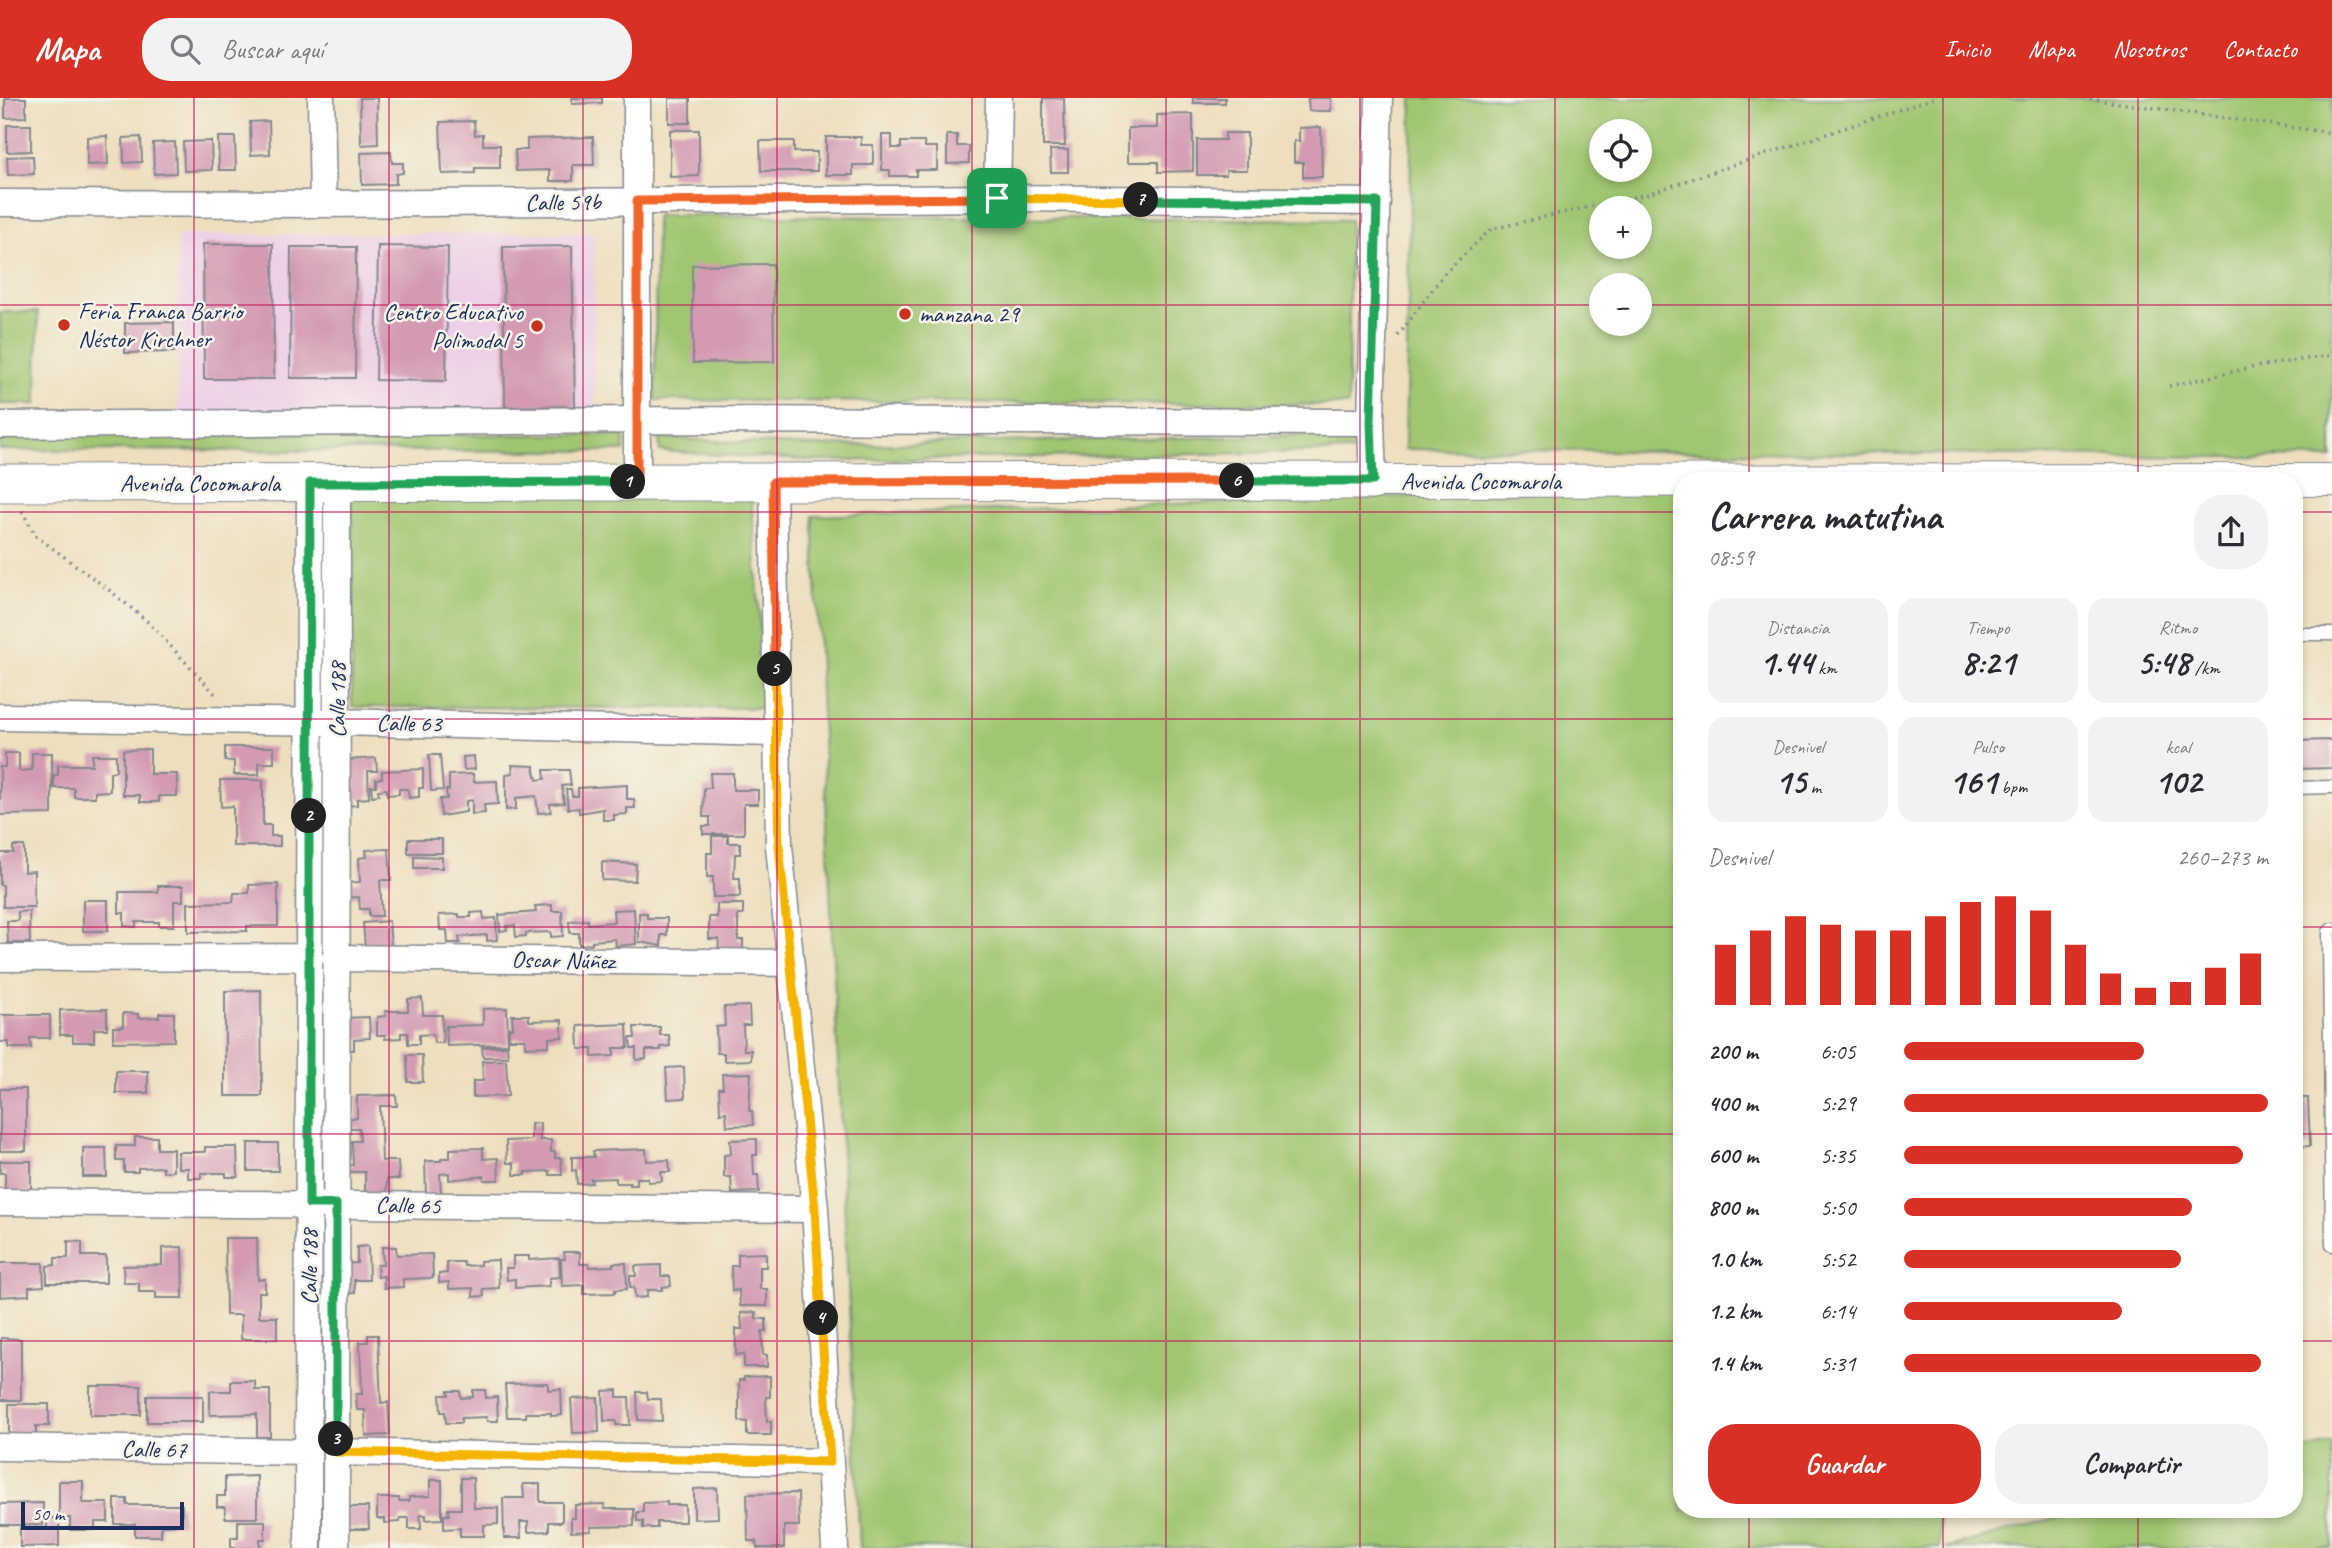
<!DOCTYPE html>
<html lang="es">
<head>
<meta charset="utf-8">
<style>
	:root { --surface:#fff; --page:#f2f2f3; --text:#2b2b33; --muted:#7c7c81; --accent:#d93025 }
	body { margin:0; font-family:Caveat,sans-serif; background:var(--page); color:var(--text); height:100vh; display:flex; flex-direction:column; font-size:26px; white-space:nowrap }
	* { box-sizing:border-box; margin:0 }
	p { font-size:23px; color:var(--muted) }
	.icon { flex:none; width:38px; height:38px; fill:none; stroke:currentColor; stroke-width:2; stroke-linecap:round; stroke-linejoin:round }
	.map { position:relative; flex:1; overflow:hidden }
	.details { position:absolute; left:1673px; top:374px; width:630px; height:1046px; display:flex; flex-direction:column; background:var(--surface); border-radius:28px; box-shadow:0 4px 10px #0003 }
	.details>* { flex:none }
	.tools { position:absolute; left:1589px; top:21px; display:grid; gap:14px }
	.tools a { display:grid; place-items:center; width:63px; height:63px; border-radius:50%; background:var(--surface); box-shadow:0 4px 10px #0003; font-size:35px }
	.scale { position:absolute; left:21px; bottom:18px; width:163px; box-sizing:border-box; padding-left:7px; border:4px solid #1b2f5e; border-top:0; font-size:19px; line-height:24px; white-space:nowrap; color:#1b2f5e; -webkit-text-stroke:5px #f7f3e8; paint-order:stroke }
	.pin { position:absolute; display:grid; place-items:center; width:60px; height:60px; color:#fff; margin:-30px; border-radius:14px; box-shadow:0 4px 10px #0006 }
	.km { position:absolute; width:35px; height:35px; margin:-18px; border-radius:50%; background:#222; color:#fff; font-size:19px; line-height:35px; text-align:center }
	.round { display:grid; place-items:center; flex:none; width:74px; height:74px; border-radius:28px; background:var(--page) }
	.head { display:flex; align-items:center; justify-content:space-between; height:119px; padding:0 35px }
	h1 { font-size:38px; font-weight:600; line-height:52px }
	.figures { display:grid; grid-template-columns:repeat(3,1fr); gap:10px; height:119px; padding:7px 35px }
	.figures div { display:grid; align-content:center; border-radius:18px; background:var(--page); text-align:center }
	.figures b { font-size:35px; font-weight:600 }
	.figures small { font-size:19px; font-weight:400 }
	.figures p { font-size:19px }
	.chart { height:196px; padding:14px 35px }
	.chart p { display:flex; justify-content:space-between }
	.chart svg { width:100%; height:126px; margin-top:7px; stroke:var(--accent); stroke-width:6 }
	.primary-button { display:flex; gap:14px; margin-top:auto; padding:14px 35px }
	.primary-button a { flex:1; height:80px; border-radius:28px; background:var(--accent); color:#fff; font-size:28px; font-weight:600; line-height:80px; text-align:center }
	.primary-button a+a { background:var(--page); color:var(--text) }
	ul { padding:0 35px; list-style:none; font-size:23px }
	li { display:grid; grid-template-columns:112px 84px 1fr; align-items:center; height:52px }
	li i { height:18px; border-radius:9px; background:var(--accent) }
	header { display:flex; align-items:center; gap:42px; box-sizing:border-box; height:98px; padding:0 35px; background:var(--accent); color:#fff }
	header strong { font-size:33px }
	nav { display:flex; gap:38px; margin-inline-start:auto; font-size:24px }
	.search { width:490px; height:63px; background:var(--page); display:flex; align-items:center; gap:18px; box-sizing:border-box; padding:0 24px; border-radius:28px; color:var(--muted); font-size:26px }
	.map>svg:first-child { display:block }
</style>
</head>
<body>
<header>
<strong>Mapa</strong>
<div class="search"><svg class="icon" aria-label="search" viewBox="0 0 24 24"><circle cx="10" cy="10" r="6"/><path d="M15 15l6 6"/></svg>Buscar aquí</div>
<nav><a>Inicio</a><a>Mapa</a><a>Nosotros</a><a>Contacto</a></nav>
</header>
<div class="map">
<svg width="2332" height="1450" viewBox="0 0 2332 1450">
	<rect width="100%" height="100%" fill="#f7f3e8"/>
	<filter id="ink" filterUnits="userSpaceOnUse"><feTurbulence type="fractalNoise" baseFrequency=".0143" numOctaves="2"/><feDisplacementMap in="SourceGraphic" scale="14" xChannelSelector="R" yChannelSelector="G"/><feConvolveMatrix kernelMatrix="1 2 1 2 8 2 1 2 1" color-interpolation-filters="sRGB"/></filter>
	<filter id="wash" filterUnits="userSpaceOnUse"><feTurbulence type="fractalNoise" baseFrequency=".00686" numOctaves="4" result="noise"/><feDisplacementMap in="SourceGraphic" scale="28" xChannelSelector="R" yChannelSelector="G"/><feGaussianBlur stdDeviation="1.57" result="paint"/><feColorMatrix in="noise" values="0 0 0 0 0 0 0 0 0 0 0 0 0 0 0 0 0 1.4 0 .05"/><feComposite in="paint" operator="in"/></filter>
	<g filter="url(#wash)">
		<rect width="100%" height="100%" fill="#eddfbe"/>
		<path fill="#edd0e8" d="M594,135l1,182 -417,2 -1,-182z"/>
		<path fill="#a0c671" stroke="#5e7a68" stroke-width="2" fill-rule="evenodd" d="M1412,0h920v360l-927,-9zM1601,33h39v39h-39zM1601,110h39v39h-39zM1640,187v39h-39v-39z
			M656,117l694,5 -2,185 -693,-5z
			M0,214h38l-1,92h-37z
			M0,336l624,1v16l-624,-1z
			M1353,336l3,17 -536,10 -160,-10 -1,-13 156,8z
			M1682,389v1023h258v38h-1080l-47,-1032z
			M352,395l399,1 15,214 -414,-1z
			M2332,1345v105h-387l139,-38h210v-57z"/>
		<g id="blocks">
			<path fill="#d39ab2" d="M5,0h21v19l-21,1z
				M360,0h17l1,46 -17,1z
				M572,0h30v5l-30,1z
				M669,0h21v25h-21z
				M1043,0h21l1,48h-22z
				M1193,0h32v5h-32z
				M1308,0h23v13h-22z
				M1193,16v57l-35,1v-10h-30v-34h29v-13z
				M269,23l1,33 -19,1 -1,-33z
				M474,23l1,14 8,-1v11h17v23h-25v5l-33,1 -2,-52z
				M7,27h24v26l-24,1z
				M1321,29l1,50h-19v-15h-9v-21h5v-13z
				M670,32h29v46l-29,1z
				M1225,35h22v37h-21v5h-29v-35h28z
				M882,37h10v13h9v-6h23l1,5h12v23h-21v6h-26v-6h-8z
				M947,37h10v11h12v17l-22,1z
				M107,38l1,28 -21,1v-28z
				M141,39l1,25 -18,1 -1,-25z
				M218,39h17l1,33h-17z
				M593,39l1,28h-21v16h-23v-11l-34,1 -1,-21h12v-11z
				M826,39h35v8h12v20h-20v10h-27z
				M211,43l1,29 -28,1 -1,-29z
				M760,43h34v11h23v19h-56z
				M175,44l1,31 -22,1 -1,-31z
				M1050,52h18v22h-17z
				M391,54l1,11h11v10l-7,1v10l-34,1 -1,-32z
				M33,58l1,18 -26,1 -1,-18z
				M203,146h70l1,135h-70z
				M378,148l70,1 -2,134 -70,-1z
				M572,148l3,160 -70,1 -2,-160z
				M291,149h65l-1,131h-65z
				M773,166l1,98 -81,1 -1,-98z
				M174,224v30l-49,1v-30z
				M2332,642v28l-38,1v-28z
				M225,649h49v16h-15v12h-25v-14h-9z
				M150,651v25h27v22h-18v6h-19v-7h-17v-45z
				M5,655h14v18l13,-1v-17h20v61l-52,1v-48h5z
				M92,657h24v16l-6,1v19l-15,1v5h-21v-9h-20v-13h4v-10h34z
				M429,657h11l3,35 -12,1z
				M474,658l1,13 -11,1 -1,-13z
				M376,660l1,13h-9l1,27 -12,1v6l-11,1 1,-46z
				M512,667l22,1 3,14 8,-1 -1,-9h25l2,15 -9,1 2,17 -14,1 1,8 -13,1 -2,-17 -20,2v11l-10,1v-36l7,-1z
				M423,671v19h-4v9l-10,1 -1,-9h-9v5l-12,1v-6l-9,1 1,5 -7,1 -1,-10h5v-7l6,-1v-7z
				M710,675h23v17h25v14h-14v30h-41v-8h7v-9h-7l1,-29h7z
				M473,676l1,8 23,-1 1,23 -14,1 1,8 -13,1v-14l-6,1v11l-25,4 -1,-17h7l-1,-9h3v-15z
				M220,682h43v45h8v11h9v10h-47v-40l-12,1z
				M627,687v14h7l1,9h-8v6l-13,1v5h-11v-11l-24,4v-5l-11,1 -2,-20h5l1,7h6v-8z
				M712,738h16v7h12v11h-5l-1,24h6v19h-27v-20h-6v-24h5z
				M408,741h34v14h-34z
				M13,748h11v26l10,-1v36h-31v-22h-3v-32h13z
				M389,751l2,31h-11l2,36h-13v-7h-9l-1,-12 -18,1 -1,-15 20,-1 -1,-24 8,-1 -1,-7z
				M414,758l28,1v11h-28z
				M602,764l34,2 -1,17 -33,-1z
				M278,786v42h-31v5l-59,1v-29l45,-1 1,-9h15v-8z
				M158,788h25v15h-9v25h-15v-4h-23v5l-12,-1v-13h-5v-21h39z
				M83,802h25v31h-25z
				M717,806h26v11h-5v25h5v13h-25l1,-14h-10v-22h8z
				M552,807v6h10l1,25 -12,1v-5l-25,1v3l-10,1 -1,-12 -9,1 1,4 -7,1 -1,-16 37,-3 -1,-6z
				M634,811l2,35 -20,2 -1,-7 -23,2v3l-13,1v-12h-9l-1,-12 19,-1v4l26,-2 -1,-12z
				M29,813l1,32h-22l-1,-22h11v-9z
				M483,814l1,7 12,-1 1,22 -10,1v-6l-28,2 1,6h-12l-1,-13h-7l-1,-15 20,-1v3h12v-4z
				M639,815h8v5h20v17h-6v11l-22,-4z
				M389,823l2,26 -26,1 -2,-25z
				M261,892l1,106h-37v-105z
				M422,900l1,17h19l1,28h-9l-1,-9 -14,1v9h-11v-11h-7v5l-16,1v-4h-8v-18l9,-1 -1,-5h23v-12z
				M749,908l1,19h-7l1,25h7v10l-27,1v-8h-7l-1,-26 9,-1 -1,-19z
				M507,910l1,36 -61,2 -1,-20 37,-1v-16z
				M107,911v20h-13v13h-21v-7h-13v-25z
				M123,915l15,1v4l21,-1v-4h15v28l-61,1v-15h10z
				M0,917h50v23h-20l1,10h-22v-6h-9z
				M512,917h17v6l33,-1v17l-13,1v8l-24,1v-8h-16v-11h4z
				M369,919l1,21 -16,1v11h-8l-2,-32z
				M627,926l1,24h-14v8l-22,1v-8h-13l-1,-23z
				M634,929h26v8h9l1,11 -9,1v3h-15v9l-10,1v-12h-5l-1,-10h5z
				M507,948l1,11h-25l-1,-10z
				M407,957h15l1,27h-15z
				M506,962l2,36 -35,1v-16h10l-1,-20z
				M684,969l1,31 -17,1 -2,-31z
				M116,973h32v22h-32z
				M751,975l-2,38h3l1,14 -26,1 -1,-14 -6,1 -1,-25h4l-1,-14z
				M0,991h26v62h-26z
				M396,997l1,11h-17l2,55h16l1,18h-12v17l-22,1v-25h-17l-1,-7h6l-1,-24h8l-1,-13h-13v-10h11v-22z
				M2294,1000h14l2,48 -16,1z
				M540,1025v17h11v12h4v6h6l1,17h-12v-4l-24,1v3h-12v-12h-7l-1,-22 25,-1v-16z
				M135,1039h22v12h16v22l-10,1v-5l-25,1v4h-14v-11h-8v-15h19z
				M757,1041v16h-4l1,20h4l1,17 -27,1 -1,-16h-7v-22l7,-1 -1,-14z
				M248,1045h30v28h-30z
				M205,1049h32l1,30h-12v-4h-25v5h-13v-10h-10v-16h27z
				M83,1050h23l1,29h-24z
				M483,1050v11l15,-1 1,22h-15v-4l-35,4v-7l-9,1 1,20h-15l-1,-33h16v-3h9v-9z
				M646,1051l1,12 22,-1 1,12h-9l1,9 -14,1v-4h-11v7h-7v-2h-14v-5l-25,1 1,4 -15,1 -1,-14 -4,1v-14h22l-1,-6z
				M0,1063h31v32h-26v-20h-5z
				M225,1140h32l1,42 7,-1v13h-6v25h18v22h-36v-24h-15z
				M68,1143l14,1v14h24v27h-59v-17l8,-1v-7h13z
				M368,1148l1,34h-15l1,13 -11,1 -1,-30 14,-1v-16z
				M182,1149l1,51h-27v-6h-17v-9h-15l-1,-17 39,-1v-17z
				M382,1149h14l1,8 35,-1 1,24 -30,1v8l-19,1v-12l-6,1 -1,-12h6z
				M564,1154h16v12h9v3l24,-1v-3h13l1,26 -12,1v3l-31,1v-9l-22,1 -1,-27h4z
				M766,1155v14h-6v22h7v17h-27l-1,-16 -7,1 -1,-25h7v-12z
				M513,1158h16v4l30,-2 1,19 -11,1v8l-34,2v-9l-8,1 -1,-12h7z
				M498,1162l1,28 -16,1 1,7 -11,1v-9l-24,1v-7l-10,1v-9l8,-1v-11h16l1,4 16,-1v-4z
				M0,1165h43l1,23 -15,1v8l-29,2z
				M661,1167v11h9l1,10 -9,1v3h-15v7l-12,1 -1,-11h-4v-11h6l-1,-10z
				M756,1214v7h10v12h-4l1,24h4v12h-23v-13l-8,1v-26h6l-1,-16z
				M368,1237h10l3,68 7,-1 2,33 -24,1 -1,-26h-8l-1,-16h6l-2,-52h8z
				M1,1240l20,1v61h-20z
				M770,1278v21h-4l1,25 4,-1v14h-24v-13l-8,-1v-41h5v-3z
				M231,1283h24v9h15v47h-13v-23l-47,1v-24h21z
				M548,1285v7l13,-1 1,26 -11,1v-3h-25v4h-19l-2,-33z
				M90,1288h51v29h-51z
				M473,1292h12l1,8 11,-1 1,24h-11l-1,-4 -25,1v5h-15l-1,-11h-4l-1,-17h9l-1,-4h12l1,7 12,-1z
				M617,1292v7h12l1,28h-14v-4h-12l-1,-30z
				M637,1294h10l1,7h13l1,22 -24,-1z
				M147,1298h56v26h-56z
				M598,1300l1,34 -26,1 -2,-34z
				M9,1306h40v22h-13v10h-27z
				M257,1378v42h-32v-11h-8v-11h8v-19z
				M461,1380h12l1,30h24v16l-14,1v11h-24v-8l-16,1v-14h5l-1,-6h13z
				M430,1382h12v39l-16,1v-5h-6l1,14h-12v-11h-9v4l-15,1v-4h-8v-21h22v3h10v-4l21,-1z
				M59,1383h24v22h25v19h-13v8h-25v-12h-11z
				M523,1386h17v18h22v20h-13v9l-21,1v-10h-8l1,16h-17l-1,-40h21z
				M717,1390l1,30 -24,1v-30z
				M798,1395l1,33h-15v22h-27l-1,-7h-8l-1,-47z
				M115,1401h12v6h55v19l-21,1v11h-26v-12h-20z
				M667,1404v3h18v17h-28v6h-14v-7h-6v-9h6v-9z
				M43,1405v22h-43v-21z
				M604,1406l1,5h29v17l-44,1 1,4 -20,1v-14h4v-13z
				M346,1409h22l1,22h-22z
				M47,1420h12v28l-39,1v-19h27z
				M238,1423h27v18h-5v9h-29v-11h7z"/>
		</g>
	</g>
	<g filter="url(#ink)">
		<use href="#blocks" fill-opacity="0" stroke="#84878e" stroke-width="2"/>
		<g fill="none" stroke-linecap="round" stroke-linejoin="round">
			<g stroke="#84878e" stroke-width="15">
				<path id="service" d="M2294,536h38
					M2294,690l38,-1
					M2332,1147l-3,-313 3,-3"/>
			</g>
			<g stroke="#84878e" stroke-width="29">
				<path id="minor" d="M321,0l2,106
					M637,0v384
					M997,100l2,-100
					M0,105l323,1 674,-6 380,4
					M0,327l637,-5 734,2
					M1373,383l-2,-59 8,-324
					M773,384l6,364 36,363 20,339
					M0,619l337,5 439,11
					M0,860l309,-1
					M335,860l455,5
					M0,1104l815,7
					M0,1349l308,5
					M336,1354l494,10
					M308,1450l2,-1065
					M336,1450l1,-1065"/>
			</g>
			<g stroke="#84878e" stroke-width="34">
				<path id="tertiary" d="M1373,383l959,-1"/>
			</g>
			<g stroke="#84878e" stroke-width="39">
				<path id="secondary" d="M0,385l1373,-2"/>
			</g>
			<path stroke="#84878e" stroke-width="3.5" stroke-dasharray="2 5" stroke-linecap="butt" d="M2083,0l249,35
				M1398,238l46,-62 47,-45 156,-35 287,-96
				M2169,288l86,-19 77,-12
				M22,413l14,25 77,57 36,30 69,74"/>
			<use href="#service" stroke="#fff" stroke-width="12"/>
			<use href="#minor" stroke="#fff" stroke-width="26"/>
			<use href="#tertiary" stroke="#fff" stroke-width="32"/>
			<use href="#secondary" stroke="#fff" stroke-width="37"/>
		</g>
	</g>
	<g fill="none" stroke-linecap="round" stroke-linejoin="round" filter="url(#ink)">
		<g stroke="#fff" stroke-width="14">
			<path id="split-1" d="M628,384h9v-281l360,-3"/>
		</g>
		<g stroke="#fff" stroke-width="14">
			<path id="split-2" d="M309,718l1,-333 318,-1"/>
		</g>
		<g stroke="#fff" stroke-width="14">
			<path id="split-3" d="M309,718v388h27v235"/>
		</g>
		<g stroke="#fff" stroke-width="14">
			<path id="split-4" d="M336,1341v13l494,10 -9,-144"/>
		</g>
		<g stroke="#fff" stroke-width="14">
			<path id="split-5" d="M775,571l4,177 36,363 6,109"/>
		</g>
		<g stroke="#fff" stroke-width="14">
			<path id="split-6" d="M775,571l-2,-187 464,-1"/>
		</g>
		<g stroke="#fff" stroke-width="14">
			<path id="split-7" d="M1141,102l236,2 -6,220 2,59h-136"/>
		</g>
		<g stroke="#fff" stroke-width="14">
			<path id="split-8" d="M997,100l144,2"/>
		</g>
		<use href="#split-1" stroke="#f0652b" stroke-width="9"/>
		<use href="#split-2" stroke="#22a559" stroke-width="9"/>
		<use href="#split-3" stroke="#22a559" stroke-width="9"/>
		<use href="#split-4" stroke="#f5b400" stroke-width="9"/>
		<use href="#split-5" stroke="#f5b400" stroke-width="9"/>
		<use href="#split-6" stroke="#f0652b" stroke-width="9"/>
		<use href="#split-7" stroke="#22a559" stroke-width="9"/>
		<use href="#split-8" stroke="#f5b400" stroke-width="9"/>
	</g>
	<path fill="none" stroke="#c2185b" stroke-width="2" stroke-opacity="0.55" d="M194,0v1450M389,0v1450M583,0v1450M777,0v1450M972,0v1450M1166,0v1450M1360,0v1450M1555,0v1450M1749,0v383M1943,0v383M2138,0v383M0,207h1601M1640,207h692M0,414h1682M2294,414h38M0,621h1682M2294,621h38M0,829h1682M2294,829h38M0,1036h1682M2294,1036h38M0,1243h1682M2294,1243h38M1749,1412v38M1943,1412v38M2138,1412v38"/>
	<g fill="#c8321e" stroke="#f7f3e8" stroke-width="2.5">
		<circle cx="905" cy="216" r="7"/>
		<circle cx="64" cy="227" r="7"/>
		<circle cx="537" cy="228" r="7"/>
	</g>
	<g text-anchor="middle" stroke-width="5" stroke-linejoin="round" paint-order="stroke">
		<g font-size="24" fill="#1b2f5e" stroke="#f7f3e8">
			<text transform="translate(563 104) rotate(-1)" y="8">Calle 59b</text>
			<text x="1481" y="391">Avenida Cocomarola</text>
			<text x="200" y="393">Avenida Cocomarola</text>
			<text transform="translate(337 602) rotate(-90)" y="8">Calle 188</text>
			<text transform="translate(409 625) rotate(1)" y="8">Calle 63</text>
			<text transform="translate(563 862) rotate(1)" y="8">Oscar Núñez</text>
			<text transform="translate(408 1107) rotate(1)" y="8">Calle 65</text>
			<text transform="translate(309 1169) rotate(-90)" y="8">Calle 188</text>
			<text transform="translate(154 1351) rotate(1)" y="8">Calle 67</text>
		</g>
		<g font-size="24" fill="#1b2f5e" stroke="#f7f3e8" text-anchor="start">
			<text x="78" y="221">Feria Franca Barrio<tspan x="78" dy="28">Néstor Kirchner</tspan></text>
			<text x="523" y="222" text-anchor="end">Centro Educativo<tspan x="523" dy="28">Polimodal 5</tspan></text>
			<text x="919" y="224">manzana 29</text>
		</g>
	</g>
</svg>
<div class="tools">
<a><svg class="icon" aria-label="locate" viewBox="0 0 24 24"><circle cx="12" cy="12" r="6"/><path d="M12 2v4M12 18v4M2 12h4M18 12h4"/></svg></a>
<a>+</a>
<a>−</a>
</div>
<div class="scale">50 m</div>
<div class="pin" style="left:997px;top:100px;background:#1e9e55"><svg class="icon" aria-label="arrive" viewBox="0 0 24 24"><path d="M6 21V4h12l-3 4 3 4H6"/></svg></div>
<b class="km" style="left:628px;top:384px">1</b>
<b class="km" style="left:309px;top:718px">2</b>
<b class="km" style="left:336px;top:1341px">3</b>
<b class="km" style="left:821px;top:1220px">4</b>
<b class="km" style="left:775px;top:571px">5</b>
<b class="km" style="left:1237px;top:383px">6</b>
<b class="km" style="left:1141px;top:102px">7</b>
<section class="details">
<div class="head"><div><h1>Carrera matutina</h1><p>08:59</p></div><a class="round"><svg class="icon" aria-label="share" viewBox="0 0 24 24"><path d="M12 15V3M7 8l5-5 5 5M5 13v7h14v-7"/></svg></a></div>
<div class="figures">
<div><p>Distancia</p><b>1.44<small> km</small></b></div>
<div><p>Tiempo</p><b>8:21</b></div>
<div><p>Ritmo</p><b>5:48<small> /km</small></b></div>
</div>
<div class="figures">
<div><p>Desnivel</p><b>15<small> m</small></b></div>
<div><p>Pulso</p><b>161<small> bpm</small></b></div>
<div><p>kcal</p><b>102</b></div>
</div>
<div class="chart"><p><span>Desnivel</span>260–273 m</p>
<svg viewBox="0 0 160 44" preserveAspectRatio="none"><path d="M5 44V23M15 44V18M25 44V13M35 44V16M45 44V18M55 44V18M65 44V13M75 44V8M85 44V6M95 44V11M105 44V23M115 44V33M125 44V38M135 44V36M145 44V31M155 44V26"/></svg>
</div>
<ul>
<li><b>200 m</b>6:05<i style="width:66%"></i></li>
<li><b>400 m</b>5:29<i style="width:100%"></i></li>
<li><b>600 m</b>5:35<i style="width:93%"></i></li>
<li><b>800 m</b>5:50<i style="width:79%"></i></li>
<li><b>1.0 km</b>5:52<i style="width:76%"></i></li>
<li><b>1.2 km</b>6:14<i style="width:60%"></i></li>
<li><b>1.4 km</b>5:31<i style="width:98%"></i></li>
</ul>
<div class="primary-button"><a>Guardar</a><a>Compartir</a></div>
</section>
</div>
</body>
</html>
